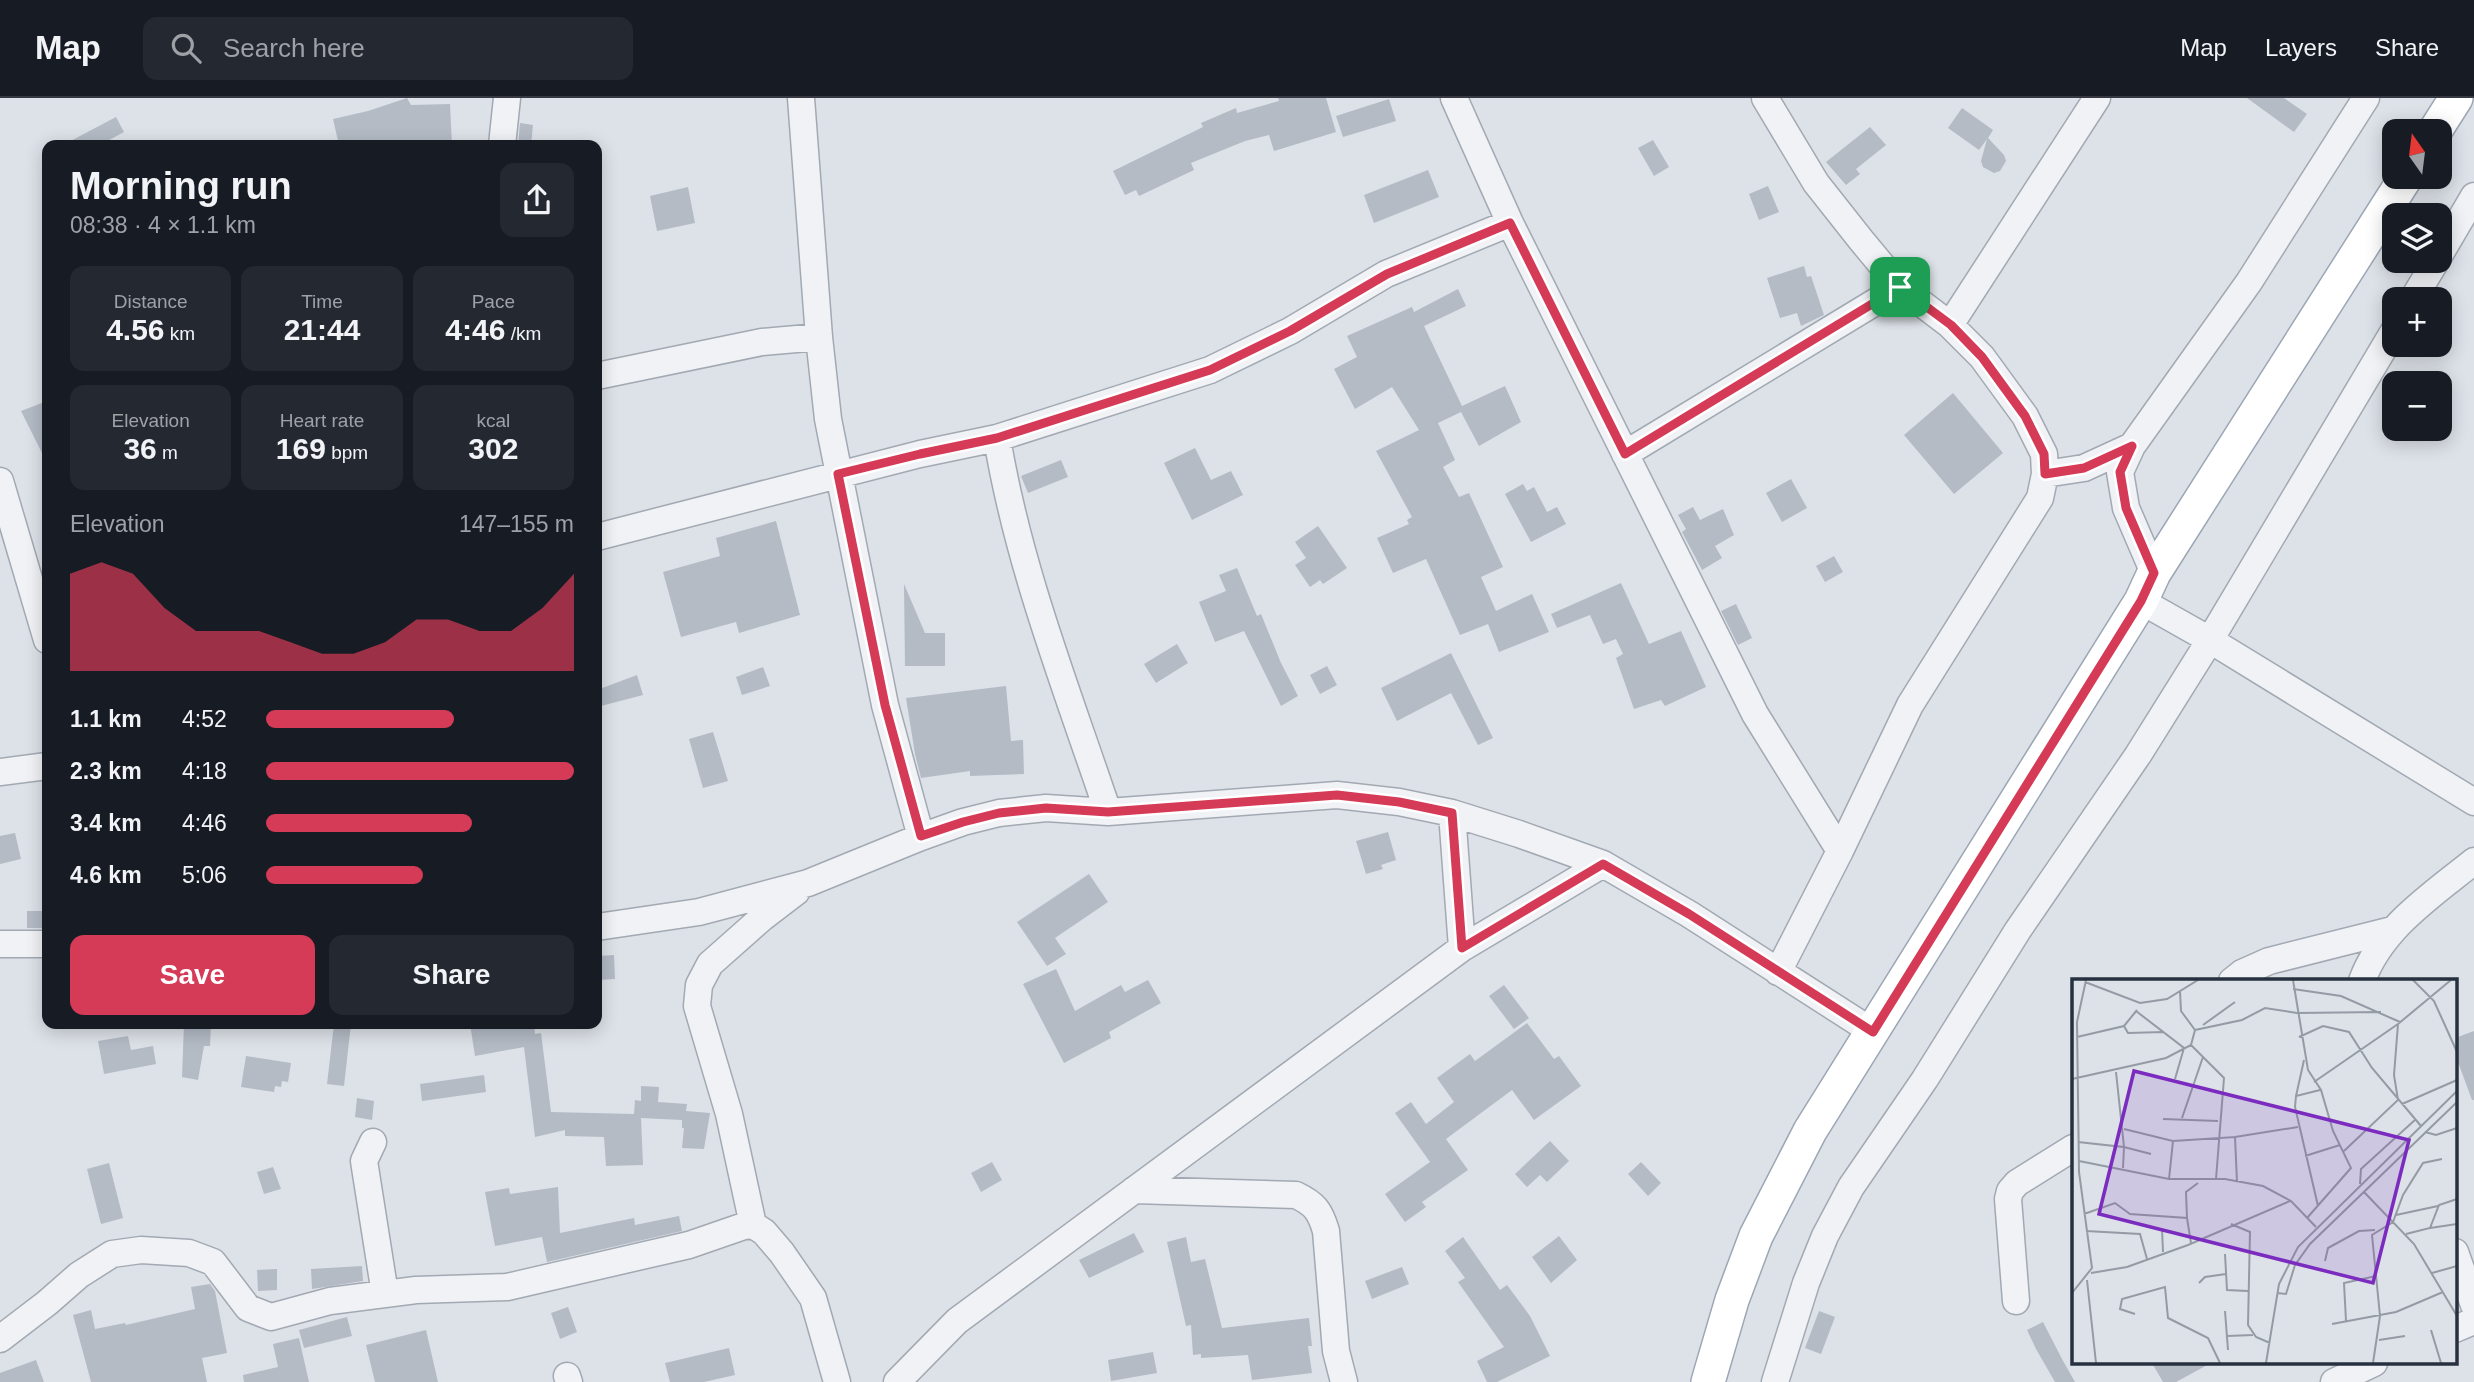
<!DOCTYPE html>
<html lang="en">
<head>
<meta charset="utf-8">
<style>
	:root { --surface:#171b24; --page:#242831; --text:#f1f3f6; --muted:#9ea1a6; --line:#363941; --accent:#d53a56 }
	body { margin:0; font-family:Arial,sans-serif; background:var(--page); color:var(--text); height:100vh; display:flex; flex-direction:column; font-size:26px; white-space:nowrap }
	* { box-sizing:border-box; margin:0 }
	p { font-size:23px; color:var(--muted) }
	.icon { flex:none; width:38px; height:38px; fill:none; stroke:currentColor; stroke-width:2; stroke-linecap:round; stroke-linejoin:round }
	.map { position:relative; flex:1; overflow:hidden }
	.side { position:absolute; left:42px; top:42px; width:560px; height:889px; display:flex; flex-direction:column; background:var(--surface); border-radius:14px; box-shadow:0 4px 18px #0003 }
	.side>* { flex:none }
	.needle { width:46px; rotate:346deg }
	.tools { position:absolute; left:2382px; top:21px; display:grid; gap:14px }
	.tools a { display:grid; place-items:center; width:70px; height:70px; border-radius:14px; background:var(--surface); box-shadow:0 4px 18px #0003; font-size:35px }
	.pin { position:absolute; display:grid; place-items:center; width:60px; height:60px; color:#fff; margin:-30px; border-radius:14px; box-shadow:0 4px 10px #0006 }
	.round { display:grid; place-items:center; flex:none; width:74px; height:74px; border-radius:14px; background:var(--page) }
	.headline { display:flex; align-items:center; justify-content:space-between; height:119px; padding:0 28px }
	h1 { font-size:38px; font-weight:600; line-height:52px }
	.figures { display:grid; grid-template-columns:repeat(3,1fr); gap:10px; height:119px; padding:7px 28px }
	.figures div { display:grid; align-content:center; border-radius:14px; background:var(--page); text-align:center }
	.figures b { font-size:30px; font-weight:600 }
	.figures small { font-size:19px; font-weight:400 }
	.figures p { font-size:19px }
	.chart { height:196px; padding:14px 28px }
	.chart p { display:flex; justify-content:space-between }
	.chart svg { width:100%; height:126px; margin-top:7px; fill:var(--accent); opacity:.7 }
	.cta { display:flex; gap:14px; margin-top:auto; padding:14px 28px }
	.cta a { flex:1; height:80px; border-radius:14px; background:var(--accent); color:#fff; font-size:28px; font-weight:600; line-height:80px; text-align:center }
	.cta a+a { background:var(--page); color:var(--text) }
	ul { padding:0 28px; list-style:none; font-size:23px }
	li { display:grid; grid-template-columns:112px 84px 1fr; align-items:center; height:52px }
	li i { height:18px; border-radius:9px; background:var(--accent) }
	header { display:flex; align-items:center; gap:42px; box-sizing:border-box; height:98px; padding:0 35px; background:var(--surface); border-bottom:2px solid var(--line) }
	header strong { font-size:33px }
	nav { display:flex; gap:38px; margin-inline-start:auto; font-size:24px }
	.search { width:490px; height:63px; background:var(--page); display:flex; align-items:center; gap:18px; box-sizing:border-box; padding:0 24px; border-radius:14px; color:var(--muted); font-size:26px }
	.map>svg:first-child { display:block }
</style>
</head>
<body>
<header>
<strong>Map</strong>
<div class="search"><svg class="icon" aria-label="search" viewBox="0 0 24 24"><circle cx="10" cy="10" r="6"/><path d="M15 15l6 6"/></svg>Search here</div>
<nav><a>Map</a><a>Layers</a><a>Share</a></nav>
</header>
<div class="map">
<svg width="2474" height="1284" viewBox="0 0 2474 1284">
	<rect width="100%" height="100%" fill="#dde2e8"/>
	<path fill="#b4bbc5" d="M407,0l4,7 39,-1 2,41h-113l-6,-26 35,-8z
		M1278,0h48l10,34 -62,19 -5,-16 -24,6 -54,22 3,7 -55,26 -3,-6 -11,5 -12,-24 90,-44 -2,-4 35,-15 1,5 42,-12z
		M2247,0h37l23,16 -13,18z
		M1389,1l7,22 -53,16 -7,-21z
		M1962,10l31,22 -5,8 16,17 2,6 -6,10 -6,2 -11,-6 -2,-6 6,-22 -8,11 -31,-22z
		M116,19l8,15 -24,13h-37z
		M520,25l13,2 -2,20h-13z
		M1870,29l16,18 -30,24 4,5 -14,11 -20,-23z
		M1653,42l16,27 -15,9 -16,-28z
		M1428,72l11,27 -65,26 -10,-28z
		M1768,88l11,26 -20,8 -10,-26z
		M688,89l7,36 -38,8 -7,-35z
		M1804,168l3,11 4,-1 13,39 -23,11 -4,-13 -17,5 -13,-40z
		M1458,191l8,17 -42,20 38,80 43,-20 16,36 -42,24 -18,-34 -23,11 17,37 -12,7 16,30 10,-4 34,74 -22,10 15,34 36,-17 17,38 -50,20 -11,-28 -28,11 -34,-76 -33,14 -16,-35 32,-14 -2,-4 5,-3 -36,-66 43,-21 -27,-43 -37,22 -21,-40 23,-12 -10,-21 65,-29 2,5z
		M1953,295l50,60 -49,41 -50,-59z
		M47,303v62l-26,-52z
		M1195,350l16,32 20,-9 12,24 -51,25 -28,-57z
		M1061,362l7,17 -40,16 -7,-17z
		M1791,381l16,29 -25,14 -16,-29z
		M1523,386l4,7 7,-4 13,25 10,-5 9,17 -35,18 -26,-48z
		M1693,409l7,13 23,-11 11,26 -19,11 7,12 -20,12 -20,-38 4,-3 -8,-14z
		M776,423l24,94 -61,18 -3,-11 -55,15 -18,-65 57,-16 -4,-18z
		M1318,428l29,42 -24,16 -3,-4 -10,7 -15,-22 11,-7 -11,-16z
		M1834,458l9,16 -18,10 -9,-16z
		M1237,470l20,48 4,-2 20,49 17,33 -17,10 -37,-75 -29,11 -16,-40 27,-11 -7,-16z
		M1621,485l28,61 32,-13 25,56 -41,19 -4,-6 -27,9 -18,-51 7,-4 -7,-15 -13,5 -13,-29 -33,13 -6,-14z
		M904,486l21,49h20v33h-40z
		M1736,506l16,34 -14,7 -17,-34z
		M1177,546l11,19 -32,20 -12,-19z
		M1451,555l42,85 -15,7 -27,-52 -54,28 -16,-33z
		M1327,568l10,19 -17,9 -10,-19z
		M763,569l7,19 -28,9 -6,-18z
		M637,577l6,20 -46,12v-17z
		M1006,588l5,55 12,-1 1,34 -54,2v-5l-49,7 -6,-24 -9,-56z
		M713,634l15,49 -25,7 -14,-49z
		M1388,734l8,28 -15,5 2,4 -17,5 -10,-33z
		M15,735l6,26 -21,5v-28z
		M1089,776l19,28 -53,36 11,16 -19,12 -30,-44z
		M27,813h19v17h-19z
		M614,857l1,24 -18,1v-24z
		M1056,871l19,42 46,-26 4,7 23,-12 13,23 -52,29 2,6 -47,25 -41,-79z
		M1504,887l25,33 -15,11 -25,-33z
		M1527,925l27,36 5,-3 22,30 -47,34 -22,-30 -66,49 22,31 -46,32 4,5 -21,15 -20,-28 45,-32 -35,-49 16,-11 15,22 28,-22 -17,-24 33,-24 5,7z
		M184,926h27l-1,22h-6l-6,34 -16,-3z
		M334,926h17l-7,62 -17,-2z
		M470,926h64l1,10 6,-1 10,79 83,2 1,-14 6,1v-15l18,1 -1,15 29,2 -1,7 24,2 -6,36 -22,-1 2,-20h-2v-8l-41,-2 2,47 -37,1 -2,-29 -39,-1v-6l-30,7 -11,-90 -49,9z
		M2474,933v69h-2l-17,-46v-16z
		M128,938l3,14 22,-4 3,18 -52,10 -6,-33z
		M246,958l45,7 -3,19 -6,-1 -1,6 -6,-1 -1,6 -33,-5z
		M484,977l2,17 -64,9 -2,-17z
		M357,1000l17,3 -2,19 -17,-3z
		M1550,1043l19,20 -22,21 -7,-7 -13,12 -12,-13z
		M992,1064l10,18 -21,12 -10,-19z
		M1641,1064l20,21 -13,13 -20,-22z
		M109,1065l14,55 -22,6 -14,-55z
		M273,1069l8,22 -17,5 -7,-22z
		M558,1089l2,46 74,-15 1,7 44,-9 3,15 -135,31 -5,-25 -47,9 -10,-54 24,-4 1,6z
		M1134,1135l10,19 -55,26 -10,-18z
		M1559,1138l18,24 -26,23 -19,-26z
		M1186,1139l5,25 14,-3 17,69 87,-10 3,28h-4l4,27 -60,7 -4,-25 -47,3v-4l-8,1 -2,-30 -5,1 -19,-84z
		M1463,1139l37,53 7,-5 23,31 20,40 -53,26h-10l-10,-21 27,-14 -46,-65 7,-4 -20,-27z
		M362,1168l1,15 -51,8 -1,-20z
		M1402,1169l7,17 -37,15 -7,-18z
		M277,1171v21l-19,1 -1,-21z
		M210,1186l5,7 12,62 -25,5 5,24h-116l-18,-67 18,-5 4,19 30,-6 1,2 69,-16 -4,-22z
		M568,1209l9,25 -17,7 -9,-26z
		M1819,1213l16,6 -14,37 -16,-6z
		M347,1219l5,19 -48,12 -5,-18z
		M2043,1224l19,37 13,23h-20l-19,-33 -9,-19z
		M426,1232l12,52h-63l-9,-37z
		M299,1240l10,44h-65l-1,-7 35,-8 -5,-23z
		M729,1250l6,27 -31,7h-34l-5,-19z
		M1153,1254l4,21 -46,8 -3,-21z
		M36,1262l8,22h-44v-9z
		M2152,1265h59l-35,19h-13z"/>
	<g fill="none" stroke-linecap="round" stroke-linejoin="round">
		<g stroke="#a2a9b2" stroke-width="29">
			<path id="minor" d="M801,0l18,239 9,82 57,286 36,132
				M1454,0l56,125 245,491 85,137
				M1765,0l51,85 45,57 39,47 50,38 32,32 43,59 19,38 1,20 -5,24 -130,207 -70,146 -62,121
				M502,47l5,-47
				M2440,156l34,-58
				M2413,201l23,-38
				M1950,227l147,-227
				M597,278l165,-34 57,-5
				M997,340l213,-68 80,-39 96,-57 124,-51
				M1625,356l275,-167
				M2045,376l39,-6 48,-22
				M0,383l47,159
				M597,439l323,-83 77,-16c21,128 70,252 111,374
				M2154,475l-28,-65 -6,-36 12,-26 117,-164 117,-184
				M2141,503l69,39 264,162
				M0,674l47,-6
				M1452,715l10,135
				M597,829l102,-15 109,-29 113,-46 42,-15 36,-9 47,-5 62,4 229,-17 62,7 53,11 67,21 84,30 86,50 184,118
				M0,846h47
				M2232,883l10,-8 27,-12 123,-31
				M2362,883c19,-53 70,-86 112,-120
				M373,1044l-9,19 21,133
				M1134,1092l162,5c19,9 24,16 30,36l10,120 8,31
				M753,1127l-24,-111 -32,-108 2,-21 11,-21 52,-46 34,-26
				M2455,1154l19,53
				M2016,1203l-8,-102 2,-8 7,-8 56,-35
				M2455,1231l19,-8
				M0,1241l47,-36 32,-28 33,-21 29,-4 48,3 24,9 35,46 23,9 59,-16 86,-11 91,-3 182,-42 55,-19 9,-1 11,7 18,21 31,45 24,84
				M567,1278l2,6
				M897,1284l60,-61 505,-373 141,-84
				M1775,1284l31,-99 19,-47 26,-49 74,-108 93,-149 120,-175 72,-115 184,-309
				M2334,1284l40,-19"/>
		</g>
		<g stroke="#9ca6b4" stroke-width="36">
			<path id="major" d="M2435,33l21,-33
				M1708,1284l24,-82 24,-64 54,-105 331,-530 13,-28 252,-396"/>
		</g>
		<use href="#minor" stroke="#f0f2f6" stroke-width="26"/>
		<use href="#major" stroke="#fff" stroke-width="33"/>
	</g>
	<g fill="none" stroke-linecap="round" stroke-linejoin="round">
		<g stroke="#fff" stroke-width="14">
			<path id="route" d="M1510,125l115,231 275,-167 51,38 31,32 43,59 19,38 1,20 39,-6 48,-22 -12,26 6,36 28,65 -13,28 -268,431 -184,-118 -86,-50 -141,84 -10,-135 -53,-11 -62,-7 -229,17 -62,-4 -47,5 -36,9 -42,14 -36,-131 -47,-231 82,-20 77,-16 213,-68 80,-39 97,-57z"/>
		</g>
		<use href="#route" stroke="#d53a56" stroke-width="9"/>
	</g>
	<g transform="translate(2072 881)">
		<rect width="385" height="385" fill="#dde2e8"/>
		<path fill="none" stroke="#949ba4" stroke-width="2" d="M221,1l15,90 13,20 12,41 18,37 -44,50M341,1l21,21 23,51M13,3l55,21 27,-4 31,-19M221,10l48,7 59,26M108,12l1,20 14,19M64,32l48,37 -9,31M131,46l32,-23M52,47l4,7 36,-1M123,51l47,-10 23,-12 32,5 84,-1M5,58l47,-11 13,-16M227,58l24,-11 26,6 23,36 49,58M119,66l33,33 -8,101M0,100l94,-21 25,-13 4,-15M242,103l84,-58 53,-44M224,117l8,-36M330,125l55,-24M110,139l21,-61M91,140l55,2M52,150l49,12 -4,38M353,153l11,3 21,-7M163,158l63,-10M101,162l62,-4 2,45M6,163l46,5 -8,-75M272,172l54,-51 -4,-25 4,-51M233,177l35,-11M7,182l90,18h56l38,7 28,15 25,26M51,189l1,-21 27,7M288,205l1,-15 55,-50M292,213l50,52 43,72M246,227l-23,-99 1,-11 24,-6M12,235l31,-11 15,11 57,4 4,25M324,236l42,-9M115,239l-1,-26 12,-9M159,245l19,8 -2,93 8,12 14,6M358,249l27,-4M90,250l1,23M14,252l54,3 7,25M334,255l24,-6 9,-23 18,-6M153,275l2,36 21,1M253,282l3,-13 31,-17 16,-1M19,294l36,-6 61,-22 102,-44M360,294l25,-7M15,301l9,83M127,304l6,-6 21,-3M0,314l20,-25 -13,-96 -2,-150 9,-42M205,314l9,1 9,-29 15,-21 147,-142M153,332l3,39M63,335l-15,-5 2,-10 43,-12 3,31 40,20 12,25M274,342l-2,-38 32,-7M260,345l64,-12 47,-20M359,351l10,33M155,357l26,-1M307,361l26,-4M194,384l13,-79 19,-37 159,-156M301,384l7,-47 -8,-81 21,-13 10,-27 20,-32 19,-4"/>
		<path fill="#7b2cbf" fill-opacity="0.15" stroke="#7b2cbf" stroke-width="3.5" d="M62,92l275,69 -36,143 -274,-69z"/>
		<rect width="385" height="385" fill="none" stroke="#26303f" stroke-width="3.5"/>
	</g>
</svg>
<div class="tools">
<a><svg class="needle" viewBox="-14 -14 28 28"><path d="M0-13l5 13h-10z" fill="#e53935"/><path d="M0 13l5-13h-10z" fill="#9ea1a6"/></svg></a>
<a><svg class="icon" aria-label="layers" viewBox="0 0 24 24"><path d="M12 4l9 5-9 5-9-5zM3 14l9 5 9-5"/></svg></a>
<a>+</a>
<a>−</a>
</div>
<div class="pin" style="left:1900px;top:189px;background:#1e9e55"><svg class="icon" aria-label="arrive" viewBox="0 0 24 24"><path d="M6 21V4h12l-3 4 3 4H6"/></svg></div>
<section class="side">
<div class="headline"><div><h1>Morning run</h1><p>08:38 · 4 × 1.1 km</p></div><a class="round"><svg class="icon" aria-label="share" viewBox="0 0 24 24"><path d="M12 15V3M7 8l5-5 5 5M5 13v7h14v-7"/></svg></a></div>
<div class="figures">
<div><p>Distance</p><b>4.56<small> km</small></b></div>
<div><p>Time</p><b>21:44</b></div>
<div><p>Pace</p><b>4:46<small> /km</small></b></div>
</div>
<div class="figures">
<div><p>Elevation</p><b>36<small> m</small></b></div>
<div><p>Heart rate</p><b>169<small> bpm</small></b></div>
<div><p>kcal</p><b>302</b></div>
</div>
<div class="chart"><p><span>Elevation</span>147–155 m</p>
<svg viewBox="0 0 160 44" preserveAspectRatio="none"><path d="M0 44V10L10 6L20 10L30 22L40 30L50 30L60 30L70 34L80 38L90 38L100 34L110 26L120 26L130 30L140 30L150 22L160 10V44z"/></svg>
</div>
<ul>
<li><b>1.1 km</b>4:52<i style="width:61%"></i></li>
<li><b>2.3 km</b>4:18<i style="width:100%"></i></li>
<li><b>3.4 km</b>4:46<i style="width:67%"></i></li>
<li><b>4.6 km</b>5:06<i style="width:51%"></i></li>
</ul>
<div class="cta"><a>Save</a><a>Share</a></div>
</section>
</div>
</body>
</html>
